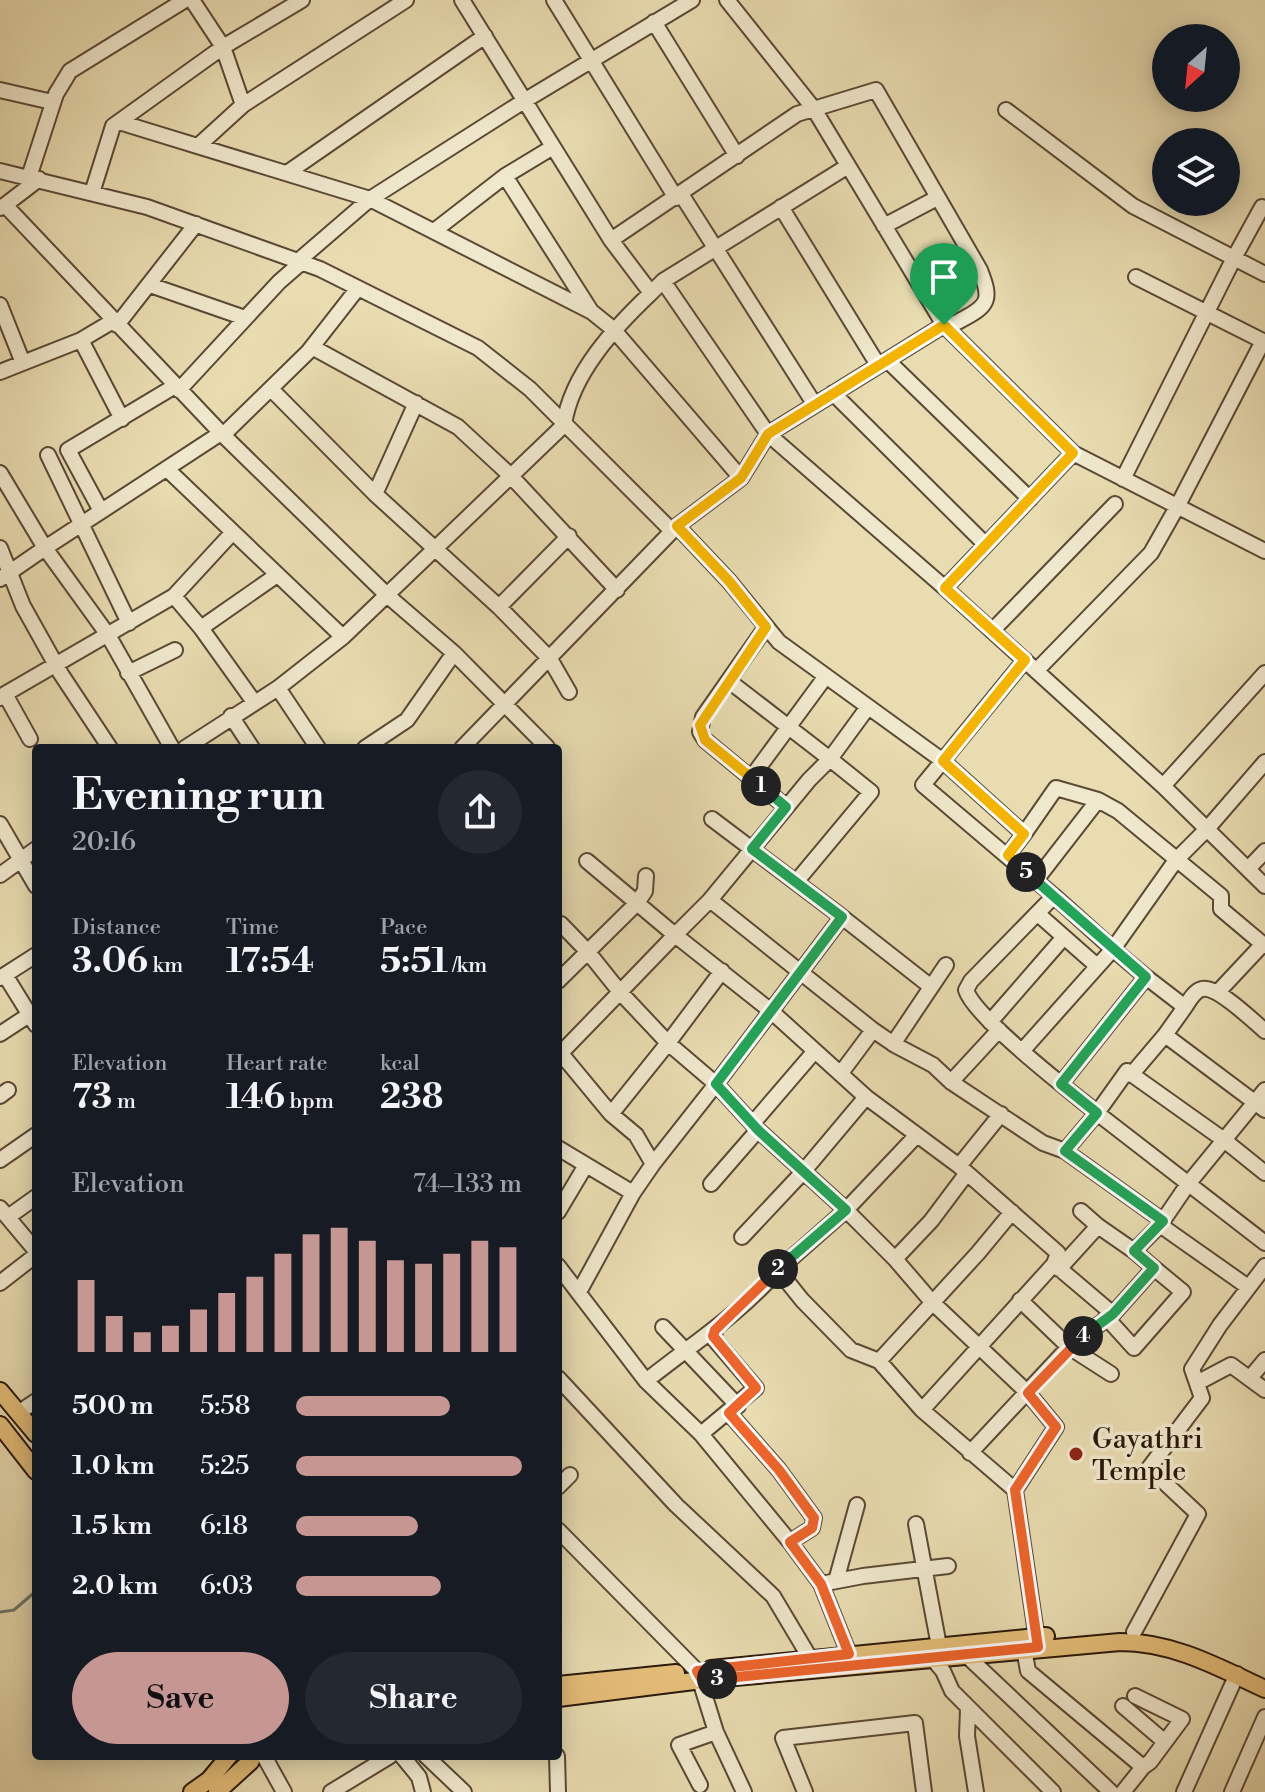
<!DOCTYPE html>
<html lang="en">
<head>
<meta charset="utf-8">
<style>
	:root { --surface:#171b24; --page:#242831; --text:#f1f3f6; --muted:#9ea1a6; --accent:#c59692 }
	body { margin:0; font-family:"Libre Bodoni",serif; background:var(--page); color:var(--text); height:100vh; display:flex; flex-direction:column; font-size:30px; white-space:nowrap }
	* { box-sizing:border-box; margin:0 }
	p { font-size:26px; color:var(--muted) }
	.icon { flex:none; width:44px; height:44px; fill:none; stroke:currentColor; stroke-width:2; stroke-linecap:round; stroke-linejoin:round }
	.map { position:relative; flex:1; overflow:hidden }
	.side { position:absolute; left:32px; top:744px; width:530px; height:1016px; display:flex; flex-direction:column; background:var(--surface); border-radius:8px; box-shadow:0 4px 20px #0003 }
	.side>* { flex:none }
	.needle { width:52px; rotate:207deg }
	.tools { position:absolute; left:1152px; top:24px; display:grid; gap:16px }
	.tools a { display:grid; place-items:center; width:88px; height:88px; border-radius:50%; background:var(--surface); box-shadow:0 4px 20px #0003; font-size:40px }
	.pin { position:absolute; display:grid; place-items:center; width:68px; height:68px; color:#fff; margin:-82px -34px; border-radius:50% 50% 50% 0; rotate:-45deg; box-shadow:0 0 8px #0007 }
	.pin .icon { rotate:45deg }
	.km { position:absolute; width:40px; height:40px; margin:-20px; border-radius:50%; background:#222; color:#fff; font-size:22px; line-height:40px; text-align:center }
	.round { display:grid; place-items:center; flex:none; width:84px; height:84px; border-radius:42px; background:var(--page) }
	.head { display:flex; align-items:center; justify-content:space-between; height:136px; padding:0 40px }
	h1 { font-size:44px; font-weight:700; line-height:60px }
	.figures { display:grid; grid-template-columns:repeat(3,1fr); gap:12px; height:136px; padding:8px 40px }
	.figures div { display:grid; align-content:center }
	.figures b { font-size:34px; font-weight:700 }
	.figures small { font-size:22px; font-weight:400 }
	.figures p { font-size:22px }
	.chart { height:224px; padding:16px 40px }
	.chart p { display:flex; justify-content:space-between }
	.chart svg { width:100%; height:144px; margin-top:8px; stroke:var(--accent); stroke-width:6 }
	.cta { display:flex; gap:16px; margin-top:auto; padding:16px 40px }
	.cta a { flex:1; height:92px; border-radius:48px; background:var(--accent); color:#111; font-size:32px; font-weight:700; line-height:92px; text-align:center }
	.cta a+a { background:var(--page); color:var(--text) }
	ul { padding:0 40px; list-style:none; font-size:26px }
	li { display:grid; grid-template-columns:128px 96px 1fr; align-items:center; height:60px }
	li i { height:20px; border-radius:10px; background:var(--accent) }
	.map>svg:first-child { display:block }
</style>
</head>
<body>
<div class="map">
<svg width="1265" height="1792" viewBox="0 0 1265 1792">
	<rect width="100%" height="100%" fill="#e8dcb0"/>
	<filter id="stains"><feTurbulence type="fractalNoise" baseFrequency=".0025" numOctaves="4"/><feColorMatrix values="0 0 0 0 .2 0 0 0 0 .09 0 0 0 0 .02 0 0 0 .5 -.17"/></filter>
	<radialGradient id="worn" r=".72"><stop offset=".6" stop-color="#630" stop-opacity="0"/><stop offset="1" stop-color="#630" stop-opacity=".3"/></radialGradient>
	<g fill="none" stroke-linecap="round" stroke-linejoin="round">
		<path stroke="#6b7a6d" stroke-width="3" d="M0,1612l14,-2 22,-19"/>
		<g stroke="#5a4935" stroke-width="18">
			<path id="minor" d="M192,0l31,47 20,58
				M462,0l149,240 40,53 12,-12 105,153 177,154 218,198 102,100
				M554,0l122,198
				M727,0l87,109 130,216 129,128
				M654,22l83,134
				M0,90l52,12
				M1006,110l127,96 132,68
				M119,122l251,77 222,113 21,17 128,149
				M198,146l45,-41 163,-105
				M0,171l147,36 173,62 158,79 52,41 142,142
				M287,173l198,-137
				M505,176l86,135
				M29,177l27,-83 14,-23 115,-71
				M92,193l21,-67 110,-79 79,-47
				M681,194l134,211
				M5,205l34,-26
				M781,207l97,158
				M0,208l5,-3 216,228
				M884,226l53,-28
				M434,231l71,-55 48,-29
				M298,261l72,-62 154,-98 168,-101
				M1136,277l129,65
				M663,281l185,-115
				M150,285l95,33
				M0,305l23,58
				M113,321l-32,19 41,79
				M117,325l79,-101
				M312,347l146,80 52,48 107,115
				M887,360l143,139
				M0,372l81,-32
				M271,389l104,105 124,113 51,52 19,33
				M179,390l100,-108 23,-20
				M833,393l153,152
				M223,435l85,-83 50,-64
				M48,455l81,168
				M168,470l175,167
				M0,473l45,75 176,-115 167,163 66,57 93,94
				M1123,479l111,-221 28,-51
				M375,494l41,-91
				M101,511l-33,-61 107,-64
				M677,526l52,55 50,61 164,119 81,73 -16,21
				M0,548l23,58 38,68 49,74
				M0,579l45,-31 63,87 64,113
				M945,588l128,-135 192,98
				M174,596l27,32 53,74
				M499,607l70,-71
				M766,627l-63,90 -3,15 5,8 81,67
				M201,628l76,-53
				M992,631l123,-127
				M1025,660l-102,125 131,111 -83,85 -5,9c9,28 104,101 131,123l30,-42 97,69 41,33
				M1036,671l115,-118 26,-46 86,-166
				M128,673l47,-23
				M729,681l101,78 38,-52
				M278,688l40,60
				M5,694l169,-98 59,-64
				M0,698l5,-4 25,45
				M231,716l21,32
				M185,748l93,-60 65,-51 221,-212c7,-51 51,-98 87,-132
				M365,748l42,-28 47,-67
				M462,748l215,-222 64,-48 27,-44 176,-109c8,1 11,-2 19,-6 27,-14 28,-21 17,-49l-104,-180 -79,24 -186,126
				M751,778l75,-102
				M1163,786l102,-113
				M712,819l130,98
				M0,824l36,62
				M1024,834l32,-46 42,12
				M1248,869l17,-18
				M0,875l36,-26
				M1036,880l62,-80 20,11 103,85v13l44,37
				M796,882l75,-90 -41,-33 -21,21 -99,120 163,130 22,15 38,20 18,17 92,61 22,8 32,-38 168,130
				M1054,896l59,53 63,-89 31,-31 58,-67
				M710,900l-35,35 96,76 95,86 93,69 99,87 -4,11 -132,146 93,80
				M1038,914l59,52
				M561,924l27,28 32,40 55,-57 -88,-74
				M5,975l31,50
				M0,978l36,-23
				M558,981l79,-78 8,-12 1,-15
				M930,986l-88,-69 -126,167 42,46 88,80 49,49 37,43 96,91 28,34 -41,63 23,157
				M1218,992l45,-48
				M1185,1007c4,-6 9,-16 17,-18 16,-3 51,32 63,42
				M990,1022l74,-85
				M0,1034l29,-19
				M893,1044l53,-79
				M558,1050l53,64 25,21 17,29 -20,29
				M1023,1050l90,-101 33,28
				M558,1056l62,-64 48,51 54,-72
				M841,1073l32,-43
				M1131,1075l34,-40
				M951,1082l48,-52
				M1061,1084l85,-107 39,30 -20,28 100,75
				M0,1096l8,-6
				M611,1114l57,-71 48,41 -63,80
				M753,1123l61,-71
				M558,1148l75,45 -54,99
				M1065,1151l98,70
				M0,1160l36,-25
				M959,1166l42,-52
				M711,1184l47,-54
				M0,1208l36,43
				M1081,1211l17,15 36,25
				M558,1212l28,-47
				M8,1217l28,-20
				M1160,1225l88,62
				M742,1237l61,-65 63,-75
				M895,1259l36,-38 36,-48
				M1054,1264l59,50
				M558,1266l88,115 55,53 89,108 31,42 28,70
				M1059,1269l39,-43
				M778,1270l68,-60 70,-74
				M0,1283l36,-28
				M1020,1300l49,47 42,27
				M1106,1317l28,31 49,-56 -29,-24
				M663,1327l75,79
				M558,1378l118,127 97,91 37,62
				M1250,1378l15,-18
				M646,1381c45,-36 94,-67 132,-111l24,30 49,50 28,11
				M1197,1383l34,-18 34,25
				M922,1410l-43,-49 99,-108 34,-41
				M18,1413l18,-12
				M729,1413l50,57 35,48 -2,10 -22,14
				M701,1434l55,-46 -42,-49 1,-9
				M970,1453l99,-106 44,-33 41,-46 -20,-17 26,-26 28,-41 77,-94
				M558,1487l12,-12
				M916,1524l23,122
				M558,1530l139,141 19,61 28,60
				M836,1581l21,-76
				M821,1584l42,-8 85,-10
				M1134,1632l64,-118 -49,-46 53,-70 -10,-29 28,-44 45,-59
				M1024,1649l4,22 115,96 -20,25
				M967,1656l144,136
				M933,1659l10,12 9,20 101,101
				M1135,1696l47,23 -32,43 -7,5
				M1123,1706l42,36
				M968,1709l-1,27 9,56
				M264,1756l20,36
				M402,1756l17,21 4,15
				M426,1756l38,36
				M557,1756l1,36
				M700,1785l-21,-40 37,-13
				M331,1792l59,-36
				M805,1792l-22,-54 132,-15 9,69
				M1184,1792l53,-118
				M1232,1792l33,-75"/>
		</g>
		<g stroke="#2a180c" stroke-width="20">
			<path id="major" d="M0,1391l36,43
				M0,1425l36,46
				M711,1669l335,-33
				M558,1685l118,-12
				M558,1698l144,-18 418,-38c53,0 98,25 145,47
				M192,1792l17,-12 20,-24
				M217,1792l34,-31"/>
		</g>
		<use href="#minor" stroke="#f0e8cc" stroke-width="14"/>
		<use href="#major" stroke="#e4be78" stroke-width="16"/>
	</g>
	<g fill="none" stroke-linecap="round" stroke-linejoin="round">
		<g stroke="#fff" stroke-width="16">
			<path id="split-1" d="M761,786l-56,-46 -5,-15 66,-98 -37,-46 -52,-55 64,-48 27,-44 176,-109"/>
		</g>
		<g stroke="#fff" stroke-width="16">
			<path id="split-2" d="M761,786l25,21 -34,42 90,68 -126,167 42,46 88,80 -68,59"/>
		</g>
		<g stroke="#fff" stroke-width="16">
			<path id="split-3" d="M717,1679l-15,1 -5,-9 152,-17 -28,-70 -31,-42 22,-14 2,-10 -35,-48 -50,-57 27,-25 -43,-52 2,-6 63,-61"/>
		</g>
		<g stroke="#fff" stroke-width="16">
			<path id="split-4" d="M717,1679l321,-32 -23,-157 41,-63 -28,-34 55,-57"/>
		</g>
		<g stroke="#fff" stroke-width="16">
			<path id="split-5" d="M1026,872l120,105 -85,107 36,29 -32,38 98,70 -29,30 20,17 -41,46 -30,22"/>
		</g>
		<g stroke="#fff" stroke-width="16">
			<path id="split-6" d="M944,325l129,128 -128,135 80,72 -82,101 81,73 -16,21 18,17"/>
		</g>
		<use href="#split-1" stroke="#f5b400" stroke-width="10"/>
		<use href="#split-2" stroke="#22a559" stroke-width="10"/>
		<use href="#split-3" stroke="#f0652b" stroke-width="10"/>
		<use href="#split-4" stroke="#f0652b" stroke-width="10"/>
		<use href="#split-5" stroke="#22a559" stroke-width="10"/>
		<use href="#split-6" stroke="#f5b400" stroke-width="10"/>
	</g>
	<circle fill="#8f2418" stroke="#f0e8cc" stroke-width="3" cx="1076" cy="1454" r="8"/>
	<g text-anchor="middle" stroke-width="7" stroke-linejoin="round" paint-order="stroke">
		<g font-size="28" fill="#2a180c" stroke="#f0e8cc" text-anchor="start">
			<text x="1092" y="1448">Gayathri<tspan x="1092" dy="32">Temple</tspan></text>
		</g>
	</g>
	<rect width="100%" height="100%" filter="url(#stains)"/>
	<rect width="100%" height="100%" fill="url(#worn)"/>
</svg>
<div class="tools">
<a><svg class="needle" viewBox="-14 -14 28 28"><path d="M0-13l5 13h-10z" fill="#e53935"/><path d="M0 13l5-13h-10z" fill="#9ea1a6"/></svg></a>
<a><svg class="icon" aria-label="layers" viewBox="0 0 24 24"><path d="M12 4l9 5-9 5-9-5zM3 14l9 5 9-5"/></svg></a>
</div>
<div class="pin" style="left:944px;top:325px;background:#1e9e55"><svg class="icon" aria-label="arrive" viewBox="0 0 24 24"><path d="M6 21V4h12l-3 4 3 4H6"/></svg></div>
<b class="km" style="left:761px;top:786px">1</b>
<b class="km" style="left:778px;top:1269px">2</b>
<b class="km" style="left:717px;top:1679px">3</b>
<b class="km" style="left:1083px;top:1336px">4</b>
<b class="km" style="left:1026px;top:872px">5</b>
<section class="side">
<div class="head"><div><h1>Evening run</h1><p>20:16</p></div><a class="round"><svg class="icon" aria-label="share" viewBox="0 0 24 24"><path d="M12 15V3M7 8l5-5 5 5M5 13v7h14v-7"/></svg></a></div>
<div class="figures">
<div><p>Distance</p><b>3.06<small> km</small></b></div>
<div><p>Time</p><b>17:54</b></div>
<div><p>Pace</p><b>5:51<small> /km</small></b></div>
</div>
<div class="figures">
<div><p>Elevation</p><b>73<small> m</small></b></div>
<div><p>Heart rate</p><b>146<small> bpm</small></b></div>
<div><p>kcal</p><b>238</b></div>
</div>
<div class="chart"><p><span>Elevation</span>74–133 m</p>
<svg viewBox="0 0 160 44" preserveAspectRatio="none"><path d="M5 44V22M15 44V33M25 44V38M35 44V36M45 44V31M55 44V26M65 44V21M75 44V14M85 44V8M95 44V6M105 44V10M115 44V16M125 44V17M135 44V14M145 44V10M155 44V12"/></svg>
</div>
<ul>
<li><b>500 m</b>5:58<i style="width:68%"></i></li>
<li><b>1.0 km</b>5:25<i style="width:100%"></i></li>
<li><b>1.5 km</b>6:18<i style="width:54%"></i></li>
<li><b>2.0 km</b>6:03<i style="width:64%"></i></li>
</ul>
<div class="cta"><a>Save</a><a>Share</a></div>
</section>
</div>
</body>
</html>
